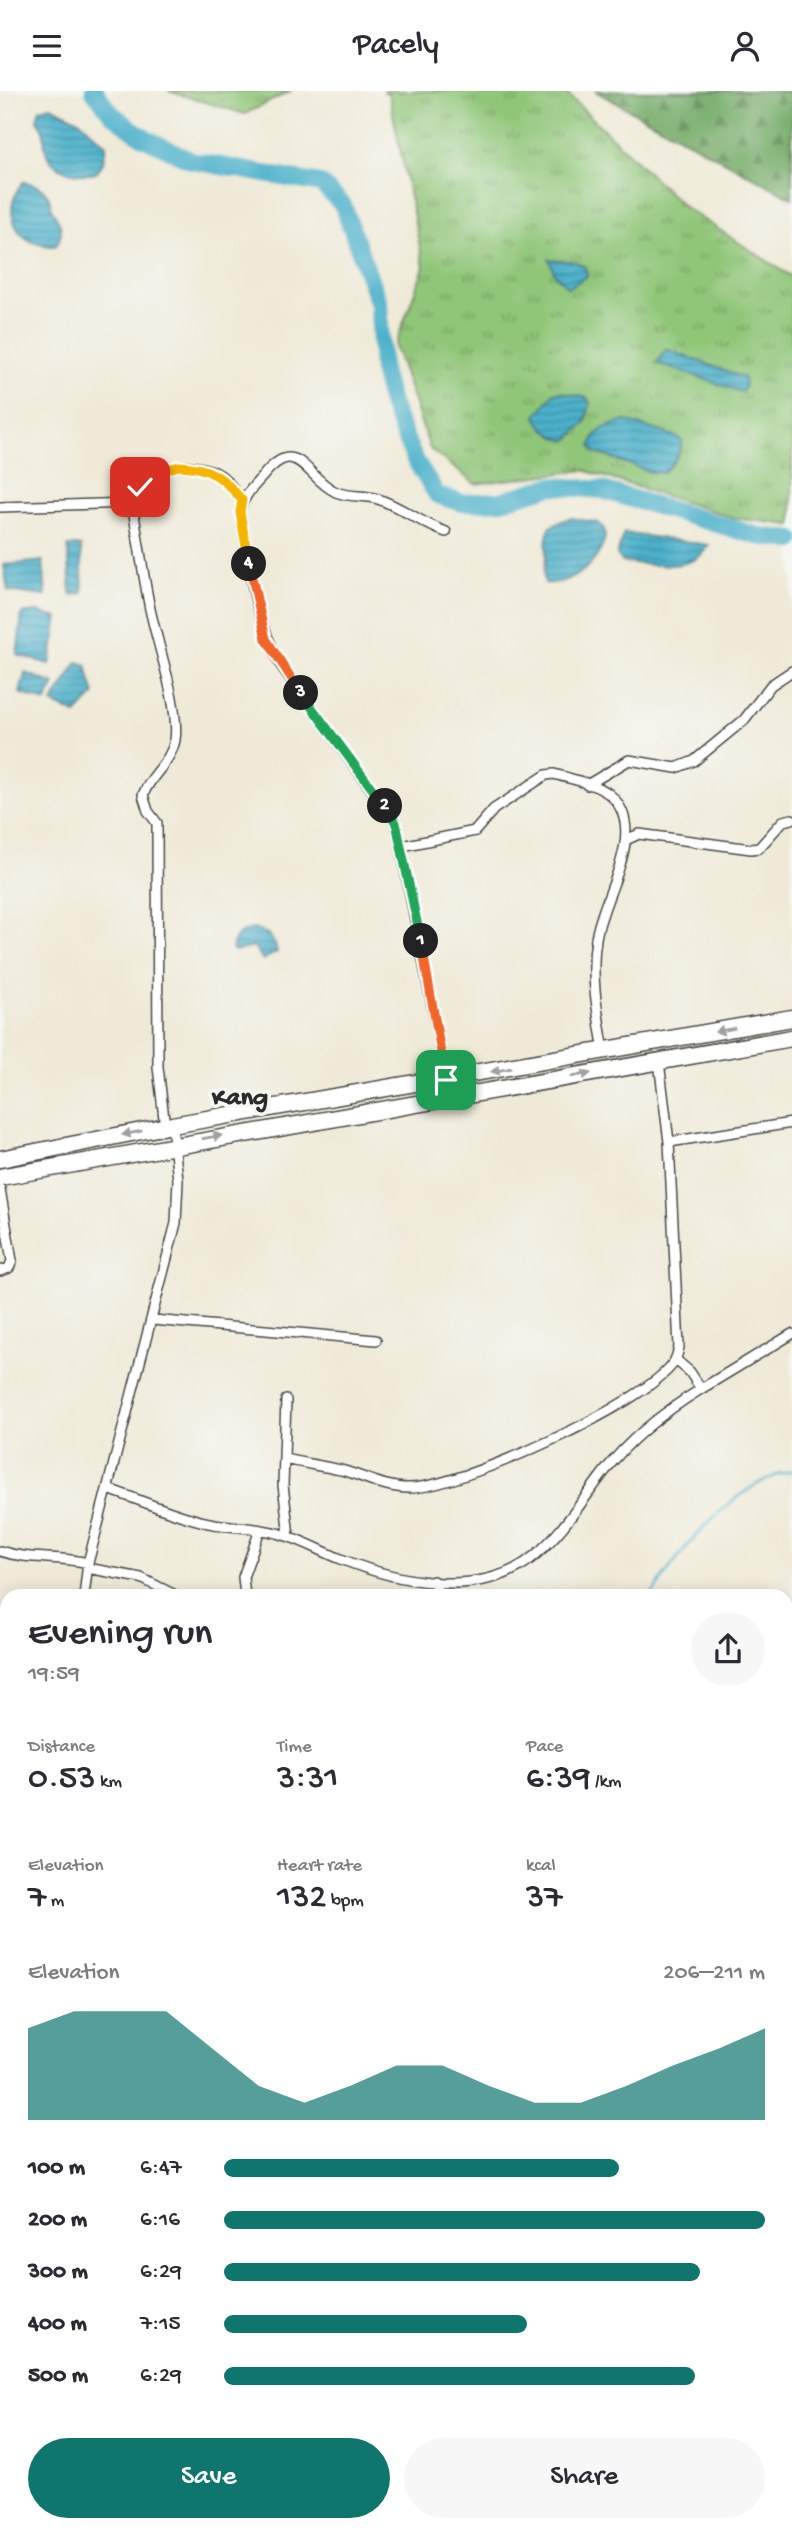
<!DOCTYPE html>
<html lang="en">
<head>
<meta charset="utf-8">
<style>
	:root { --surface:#fff; --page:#f7f7f7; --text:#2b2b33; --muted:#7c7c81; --accent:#0f766e }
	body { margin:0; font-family:"Gochi Hand",sans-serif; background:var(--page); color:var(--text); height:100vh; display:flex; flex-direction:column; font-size:26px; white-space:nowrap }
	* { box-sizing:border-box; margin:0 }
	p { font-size:23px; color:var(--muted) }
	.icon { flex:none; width:38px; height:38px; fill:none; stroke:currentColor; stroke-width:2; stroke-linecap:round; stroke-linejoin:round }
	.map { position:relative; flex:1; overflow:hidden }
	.drawer { position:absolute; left:0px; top:1498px; width:793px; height:943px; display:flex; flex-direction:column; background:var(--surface); border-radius:21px 21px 0 0; box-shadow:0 4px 18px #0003 }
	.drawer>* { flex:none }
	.pin { position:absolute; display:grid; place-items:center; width:60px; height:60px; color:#fff; margin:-30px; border-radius:14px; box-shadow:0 4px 10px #0006 }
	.km { position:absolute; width:35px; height:35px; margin:-18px; border-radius:50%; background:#222; color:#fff; font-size:19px; line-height:35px; text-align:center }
	.round { display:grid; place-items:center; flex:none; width:74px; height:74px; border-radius:37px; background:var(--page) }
	.headline { display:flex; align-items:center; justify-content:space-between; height:119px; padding:0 28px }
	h1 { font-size:38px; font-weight:600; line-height:52px }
	.metrics { display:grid; grid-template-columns:repeat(3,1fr); gap:10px; height:119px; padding:7px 28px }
	.metrics div { display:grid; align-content:center }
	.metrics b { font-size:35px; font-weight:600 }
	.metrics small { font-size:19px; font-weight:400 }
	.metrics p { font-size:19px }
	.chart { height:196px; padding:14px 28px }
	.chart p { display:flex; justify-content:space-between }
	.chart svg { width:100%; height:126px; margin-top:7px; fill:var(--accent); opacity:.7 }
	.action { display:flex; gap:14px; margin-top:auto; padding:14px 28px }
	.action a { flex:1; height:80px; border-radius:42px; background:var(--accent); color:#fff; font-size:28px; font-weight:600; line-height:80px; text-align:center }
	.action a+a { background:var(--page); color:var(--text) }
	ul { padding:0 28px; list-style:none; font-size:23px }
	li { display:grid; grid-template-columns:112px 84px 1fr; align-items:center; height:52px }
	li i { height:18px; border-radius:9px; background:var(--accent) }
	header { display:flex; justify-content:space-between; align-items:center; height:91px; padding:0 28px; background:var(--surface); font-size:32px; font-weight:600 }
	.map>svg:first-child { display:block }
</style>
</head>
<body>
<header><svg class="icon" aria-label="menu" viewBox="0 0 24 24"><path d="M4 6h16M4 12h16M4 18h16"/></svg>Pacely<svg class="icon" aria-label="person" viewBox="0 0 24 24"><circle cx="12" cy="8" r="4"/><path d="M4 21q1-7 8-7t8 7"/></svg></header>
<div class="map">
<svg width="792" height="2441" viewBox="0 0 792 2441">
	<defs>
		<pattern id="grass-tufts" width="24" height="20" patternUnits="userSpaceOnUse" patternTransform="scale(1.75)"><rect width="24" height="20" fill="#90c678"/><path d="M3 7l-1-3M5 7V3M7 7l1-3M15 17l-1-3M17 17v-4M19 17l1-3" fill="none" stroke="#76a163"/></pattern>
		<pattern id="forest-firs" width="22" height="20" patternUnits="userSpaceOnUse" patternTransform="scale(1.75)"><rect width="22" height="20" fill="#74ab68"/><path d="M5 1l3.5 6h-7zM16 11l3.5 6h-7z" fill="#5f8b56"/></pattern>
		<pattern id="water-rules" width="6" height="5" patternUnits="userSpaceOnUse" patternTransform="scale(1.75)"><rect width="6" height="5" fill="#4cb1cb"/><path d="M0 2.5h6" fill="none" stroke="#3f90a5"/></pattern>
	</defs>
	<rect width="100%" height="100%" fill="#f6f6f2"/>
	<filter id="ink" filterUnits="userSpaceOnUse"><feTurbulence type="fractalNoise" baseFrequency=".0143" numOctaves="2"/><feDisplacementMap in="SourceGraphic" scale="14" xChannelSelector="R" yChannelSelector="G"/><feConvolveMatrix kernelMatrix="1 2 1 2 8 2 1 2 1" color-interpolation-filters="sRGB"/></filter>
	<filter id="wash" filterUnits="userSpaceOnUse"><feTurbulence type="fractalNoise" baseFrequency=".00686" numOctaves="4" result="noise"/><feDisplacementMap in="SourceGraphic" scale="28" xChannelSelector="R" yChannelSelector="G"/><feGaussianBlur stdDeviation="1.57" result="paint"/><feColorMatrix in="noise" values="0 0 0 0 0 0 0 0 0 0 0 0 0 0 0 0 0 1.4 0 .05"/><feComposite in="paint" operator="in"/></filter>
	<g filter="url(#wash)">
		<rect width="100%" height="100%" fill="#efead7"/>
		<path fill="url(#grass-tufts)" stroke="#5e7852" stroke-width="2" d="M168,0h123l-46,23z
			M383,0h181l120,116 108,70v248l-58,-7 -150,-48 -109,14 -45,-35 -35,-103 29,-79 -35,-173z"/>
		<path fill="url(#forest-firs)" stroke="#506b4a" stroke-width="2" d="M595,0h197v107z"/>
		<path fill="url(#water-rules)" stroke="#3c6e7b" stroke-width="2" d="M51,15l28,14 27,25 -3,18 -7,10c-20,4 -49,-3 -51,-27 -2,-15 1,-12 -8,-27l3,-10z
			M23,91c10,1 23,6 27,18 1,3 0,7 2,10 9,14 13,21 4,36 -41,1 -56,-35 -33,-64z
			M549,168l26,3 10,5 2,9 -19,12 -14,-15z
			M666,258l78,29 1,7 -3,7 -85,-29z
			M561,301l26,6 3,5 -4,19 -19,19c-11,-2 -28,-14 -31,-25l18,-23z
			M626,330l48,15 8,5c-1,14 -9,22 -19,32l-12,-1 -55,-19 -5,-7c5,-19 18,-20 35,-25z
			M572,427l27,5 6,8c1,28 -33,55 -60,52 -4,-12 1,-17 1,-28 1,-25 -1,-31 26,-37z
			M624,442l85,12c-15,29 -60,19 -87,17l-5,-8z
			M68,455h13l2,47 -12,2z
			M43,470l3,35 -38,-5 -4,-26z
			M37,521l21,6 -8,46 -33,-9 5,-41z
			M78,571l8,3 9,29 -19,20 -24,-11z
			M25,582l30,11 -9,18 -26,-9z
			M254,838c14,3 20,9 23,23l-14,8 -9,-13 -19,4 -3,-2c3,-14 8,-17 22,-20z"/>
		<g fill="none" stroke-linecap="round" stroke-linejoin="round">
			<path stroke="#4cb1cb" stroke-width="2.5" d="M651,1505c31,-49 83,-113 141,-125
				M792,1739l-3,19 3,15
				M786,1801l6,-8
				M786,1807h6
				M786,1878l6,-1
				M786,1904l6,-3
				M0,2407l7,1"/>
			<path stroke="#4cb1cb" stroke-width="18" d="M94,0l18,23 31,23 50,24 128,23 22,21 36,99 3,66 9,34 23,54 23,37 25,8 39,-2 51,-15 50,4 156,46 34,4"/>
		</g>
	</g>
	<g filter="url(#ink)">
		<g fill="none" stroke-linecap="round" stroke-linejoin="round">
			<g stroke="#484845" stroke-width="12">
				<path id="street" d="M132,412c6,35 11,71 18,106 7,34 30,99 25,131 -5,24 -24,34 -32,55l5,16 9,12 1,244 7,60
					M0,416l132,-4c10,-36 59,-46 88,-28 9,6 15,17 22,25
					M446,441c-24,-8 -44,-25 -68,-33 -14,-5 -28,-1 -42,-7 -30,-13 -38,-59 -73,-16 -10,11 -20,20 -23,35 9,55 14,108 42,156l114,156 54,274
					M587,694l42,-25 47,8 18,-7 50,-41 27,-35 21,-14
					M628,748l11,-5 112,15 8,-1 24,-27 9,-2
					M402,755l73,-15 19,-22 52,-34 8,-1c16,5 41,9 55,20 42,35 -7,101 -13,145 -6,37 2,76 8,112
					M669,1051l123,-19
					M0,1098l12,72 -3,7 -9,3
					M153,1229l223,20
					M701,1298l91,-55
					M286,1309l-3,85 6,51
					M284,1368c19,4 38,7 57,11 23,6 43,18 67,18 50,1 238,-84 266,-126 3,-5 4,-10 5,-15l-10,-205 -10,-80
					M108,1398c33,11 67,27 101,34 25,5 53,4 78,13 19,6 36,16 54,23 54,22 132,39 184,4 34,-24 55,-60 80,-92 25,-33 62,-61 96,-82l-11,-17 -14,-12
					M0,1460c30,10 58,4 88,12
					M87,1477l54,10 36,18
					M433,1490l7,15
					M84,1505l4,-33 88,-340 2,-43 -6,-55
					M245,1505l-2,-19 17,-47
					M0,1692l6,-10
					M354,2441l2,-7"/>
			</g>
			<g stroke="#484845" stroke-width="19">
				<path id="highway" d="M0,1068l172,-34 620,-107
					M0,1086l792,-139"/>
			</g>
			<use href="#street" stroke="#fff" stroke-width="9"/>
			<use href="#highway" stroke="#fff" stroke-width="16"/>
		</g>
		<defs><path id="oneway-solid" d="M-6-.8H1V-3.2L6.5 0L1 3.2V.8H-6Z" transform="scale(1.75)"/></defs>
		<g fill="#a0a0a0">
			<use href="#oneway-solid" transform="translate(725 939) rotate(170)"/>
			<use href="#oneway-solid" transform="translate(501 979) rotate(170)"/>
			<use href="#oneway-solid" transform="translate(581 984) rotate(-10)"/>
			<use href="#oneway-solid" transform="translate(132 1042) rotate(169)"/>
			<use href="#oneway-solid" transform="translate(212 1046) rotate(-10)"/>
		</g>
	</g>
	<g fill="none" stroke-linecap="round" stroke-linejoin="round" filter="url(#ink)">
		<g stroke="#fff" stroke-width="14">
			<path id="split-1" d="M421,850l25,139"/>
		</g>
		<g stroke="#fff" stroke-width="14">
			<path id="split-2" d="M385,715l11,17 25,118"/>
		</g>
		<g stroke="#fff" stroke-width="14">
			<path id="split-3" d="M301,602l84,113"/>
		</g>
		<g stroke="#fff" stroke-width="14">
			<path id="split-4" d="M249,473l17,75 35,54"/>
		</g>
		<g stroke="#fff" stroke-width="14">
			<path id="split-5" d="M179,375c31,1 44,11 63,34l-2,12 9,52"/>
		</g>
		<g stroke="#fff" stroke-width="14">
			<path id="split-6" d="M140,396l25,-17 14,-4"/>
		</g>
		<use href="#split-1" stroke="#f0652b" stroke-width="9"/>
		<use href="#split-2" stroke="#22a559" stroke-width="9"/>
		<use href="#split-3" stroke="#22a559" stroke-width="9"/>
		<use href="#split-4" stroke="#f0652b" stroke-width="9"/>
		<use href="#split-5" stroke="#f5b400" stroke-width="9"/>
		<use href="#split-6" stroke="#f5b400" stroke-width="9"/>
	</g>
	<g text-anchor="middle" stroke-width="7" stroke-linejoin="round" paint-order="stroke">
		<g font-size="26" font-weight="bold" fill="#2b2b2b" stroke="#f6f6f2">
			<text x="240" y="1013">Kang</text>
		</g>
	</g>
</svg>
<div class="pin" style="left:446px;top:989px;background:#1e9e55"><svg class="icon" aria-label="arrive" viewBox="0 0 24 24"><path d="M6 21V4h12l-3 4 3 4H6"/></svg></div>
<div class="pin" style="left:140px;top:396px;background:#d93025"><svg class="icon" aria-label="check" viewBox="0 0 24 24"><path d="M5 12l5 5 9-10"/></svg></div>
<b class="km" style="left:421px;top:850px">1</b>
<b class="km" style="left:385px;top:715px">2</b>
<b class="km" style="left:301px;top:602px">3</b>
<b class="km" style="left:249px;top:473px">4</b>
<section class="drawer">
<div class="headline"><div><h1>Evening run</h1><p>19:59</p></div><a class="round"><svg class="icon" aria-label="share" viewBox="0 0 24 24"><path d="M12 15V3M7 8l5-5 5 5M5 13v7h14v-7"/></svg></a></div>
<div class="metrics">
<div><p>Distance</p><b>0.53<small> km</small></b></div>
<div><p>Time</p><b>3:31</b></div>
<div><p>Pace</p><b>6:39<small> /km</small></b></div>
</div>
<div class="metrics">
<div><p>Elevation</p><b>7<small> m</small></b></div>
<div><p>Heart rate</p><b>132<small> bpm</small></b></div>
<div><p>kcal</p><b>37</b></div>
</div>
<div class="chart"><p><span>Elevation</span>206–211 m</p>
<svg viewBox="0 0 160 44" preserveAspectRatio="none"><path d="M0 44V12L10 6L20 6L30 6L40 19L50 32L60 38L70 32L80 25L90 25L100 32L110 38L120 38L130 32L140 25L150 19L160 12V44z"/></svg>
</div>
<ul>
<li><b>100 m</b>6:47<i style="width:73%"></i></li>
<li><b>200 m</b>6:16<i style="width:100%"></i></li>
<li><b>300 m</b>6:29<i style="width:88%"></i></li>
<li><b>400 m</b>7:15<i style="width:56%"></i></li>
<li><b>500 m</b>6:29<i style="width:87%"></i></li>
</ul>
<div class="action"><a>Save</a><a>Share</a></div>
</section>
</div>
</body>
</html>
